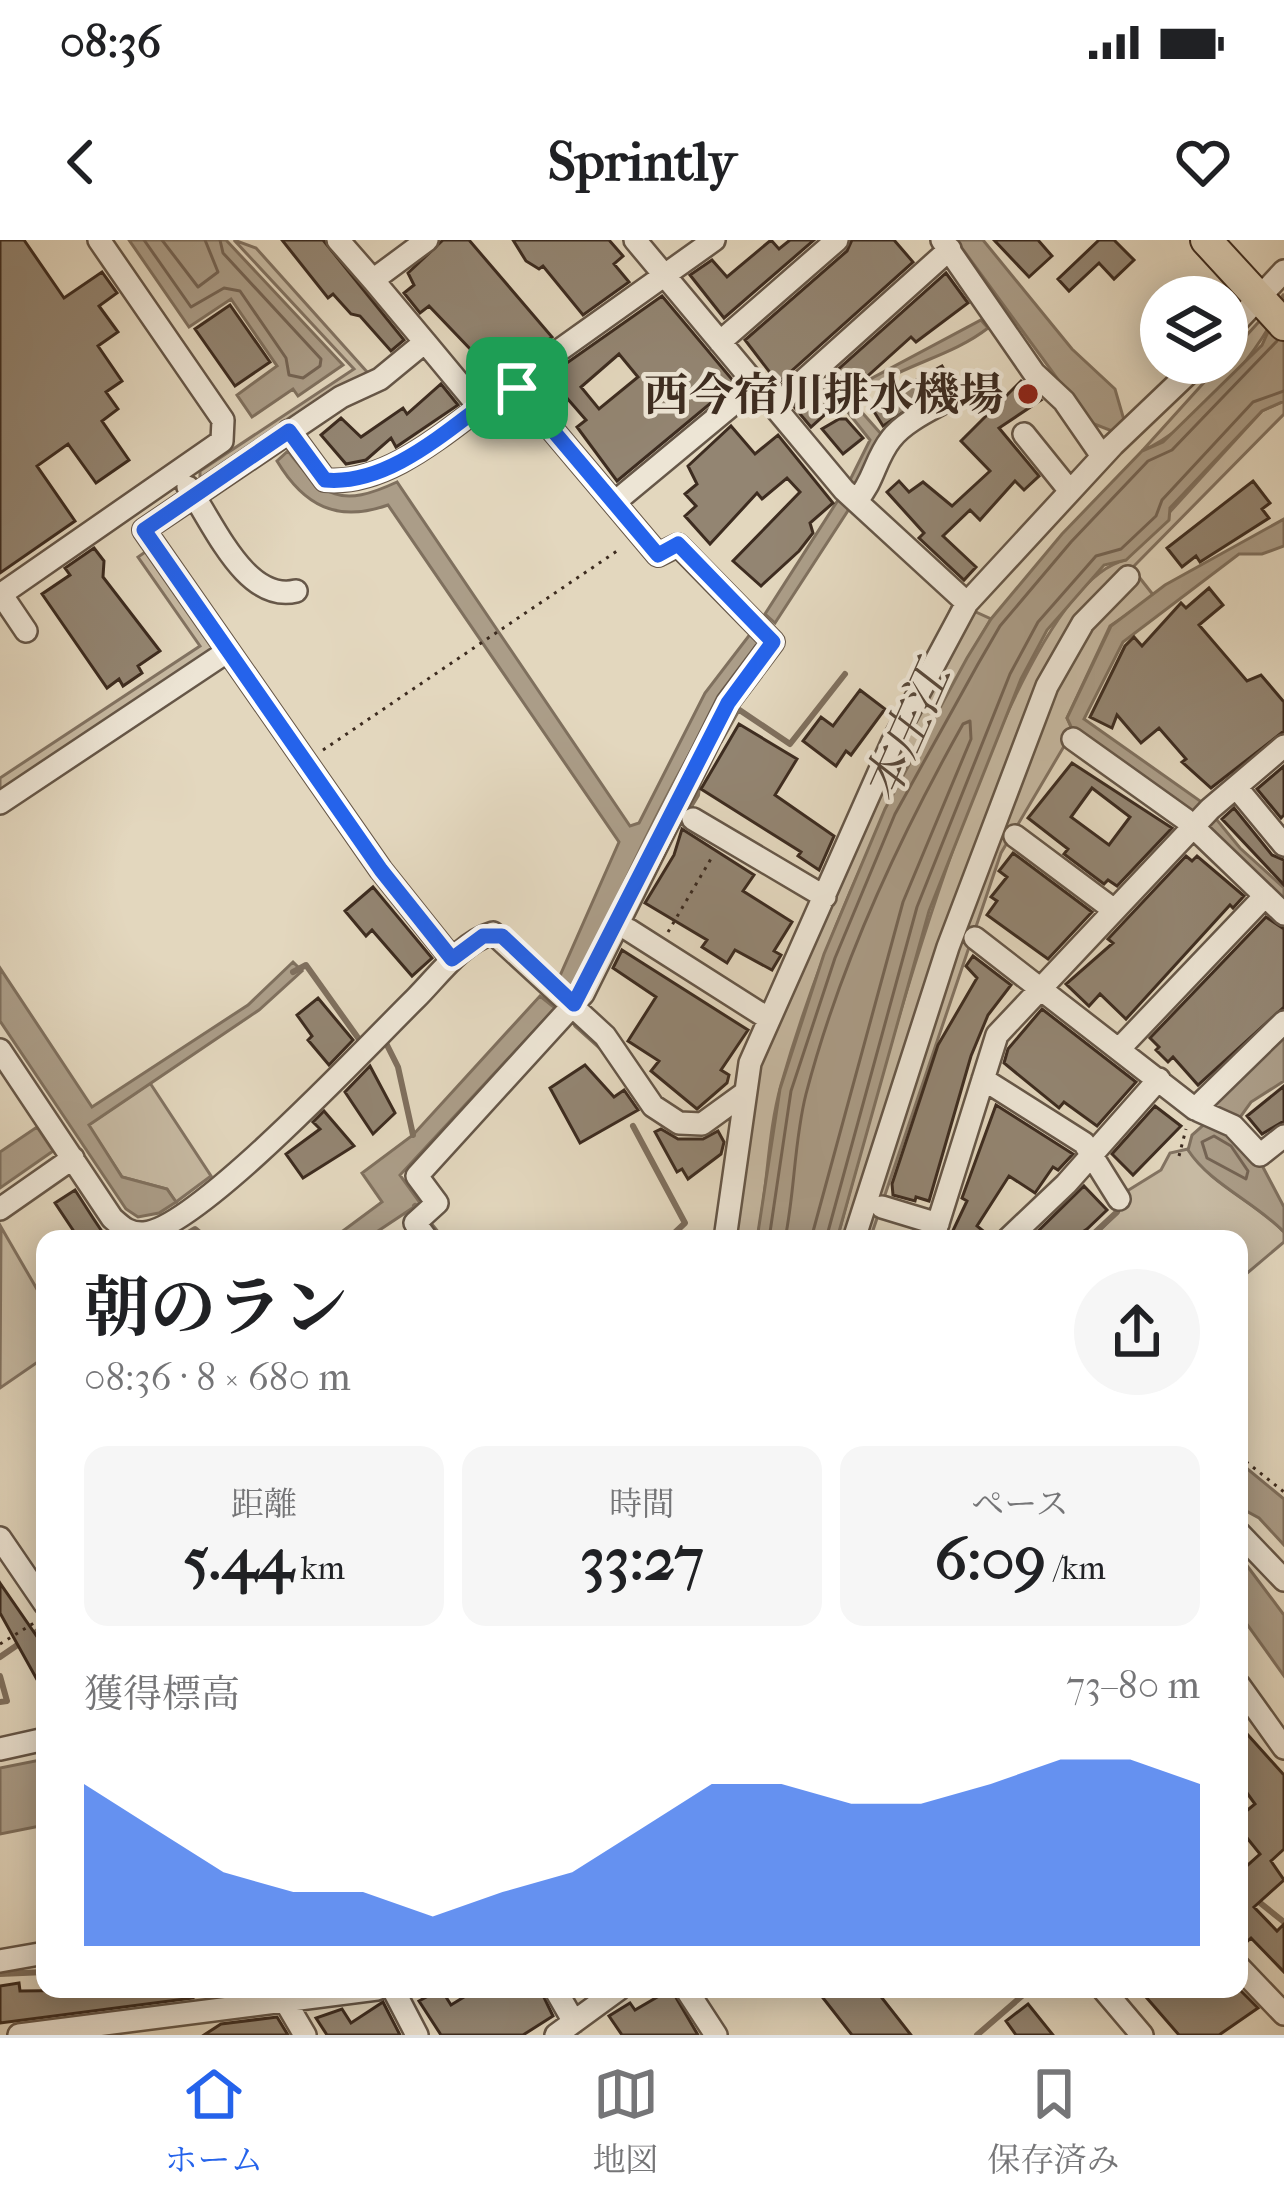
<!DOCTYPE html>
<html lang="ja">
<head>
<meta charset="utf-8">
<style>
	:root { --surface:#fff; --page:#f6f6f6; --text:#202124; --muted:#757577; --line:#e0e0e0; --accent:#2563eb }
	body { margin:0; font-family:"IM FELL French Canon","Noto Serif JP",serif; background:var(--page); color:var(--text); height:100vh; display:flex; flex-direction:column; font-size:45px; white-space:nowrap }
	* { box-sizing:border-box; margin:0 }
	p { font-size:39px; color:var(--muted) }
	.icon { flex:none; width:66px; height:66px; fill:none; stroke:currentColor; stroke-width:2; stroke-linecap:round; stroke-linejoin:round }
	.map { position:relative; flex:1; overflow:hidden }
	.panel { position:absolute; left:36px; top:990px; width:1212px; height:768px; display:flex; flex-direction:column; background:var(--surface); border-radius:24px; box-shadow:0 6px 30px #0003 }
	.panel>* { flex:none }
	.fabs { position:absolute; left:1140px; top:36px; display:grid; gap:24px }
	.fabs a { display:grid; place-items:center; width:108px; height:108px; border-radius:50%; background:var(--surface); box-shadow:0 6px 30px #0003; font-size:60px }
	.pin { position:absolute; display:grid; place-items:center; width:102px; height:102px; color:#fff; margin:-51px; border-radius:24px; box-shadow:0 6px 18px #0006 }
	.round { display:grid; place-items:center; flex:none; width:126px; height:126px; border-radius:63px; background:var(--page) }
	.overview { display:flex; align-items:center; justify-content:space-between; height:204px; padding:0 48px }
	h1 { font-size:66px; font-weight:700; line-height:90px }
	.figures { display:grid; grid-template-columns:repeat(3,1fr); gap:18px; height:204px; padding:12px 48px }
	.figures div { display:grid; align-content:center; border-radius:24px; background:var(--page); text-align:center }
	.figures b { font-size:60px; font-weight:700 }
	.figures small { font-size:33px; font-weight:400 }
	.figures p { font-size:33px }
	.chart { height:336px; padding:24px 48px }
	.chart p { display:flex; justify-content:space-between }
	.chart svg { width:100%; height:216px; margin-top:12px; fill:var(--accent); opacity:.7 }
	.status { display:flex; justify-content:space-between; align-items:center; height:84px; padding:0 60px; background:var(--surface); direction:ltr }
	.status svg { height:33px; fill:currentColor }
	header { display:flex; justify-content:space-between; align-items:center; height:156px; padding:0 48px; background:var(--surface); font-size:54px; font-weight:700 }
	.dock { display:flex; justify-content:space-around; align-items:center; height:168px; border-top:3px solid var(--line); background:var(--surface); font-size:33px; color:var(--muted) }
	.dock a { display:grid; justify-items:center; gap:6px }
	.dock .current { color:var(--accent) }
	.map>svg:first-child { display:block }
</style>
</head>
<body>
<div class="status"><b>08:36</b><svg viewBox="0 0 49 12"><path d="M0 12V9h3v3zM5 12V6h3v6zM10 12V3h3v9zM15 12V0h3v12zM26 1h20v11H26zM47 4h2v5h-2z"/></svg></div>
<header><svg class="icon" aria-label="back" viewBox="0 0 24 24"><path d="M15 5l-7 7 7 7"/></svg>Sprintly<svg class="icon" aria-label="heart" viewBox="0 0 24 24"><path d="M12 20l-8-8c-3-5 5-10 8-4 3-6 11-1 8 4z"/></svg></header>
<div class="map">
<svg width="1284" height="1795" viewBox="0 0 1284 1795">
	<rect width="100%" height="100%" fill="#e3d7be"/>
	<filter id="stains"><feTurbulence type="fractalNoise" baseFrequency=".00167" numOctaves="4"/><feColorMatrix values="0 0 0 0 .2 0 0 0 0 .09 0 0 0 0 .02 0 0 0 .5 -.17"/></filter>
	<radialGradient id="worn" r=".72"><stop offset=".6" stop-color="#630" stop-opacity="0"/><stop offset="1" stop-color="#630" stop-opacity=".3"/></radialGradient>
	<path fill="#c7baa3" stroke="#827362" stroke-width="3" d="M234,0l22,8 112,125 -168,111v-13l154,-102z
		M1284,54c-16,53 -91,135 -142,157z
		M1284,161v13l-152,154 22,28 -44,30 -43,92 6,13 -72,122 -131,386h-33c34,-123 166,-652 289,-679l136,-149z
		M148,310l66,93 -2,9 -212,140v-14l200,-132 -62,-89z
		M954,362l37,17c-88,147 -163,301 -210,466 -14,50 -13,104 -24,154h-36l17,-161z
		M150,843l61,93 -35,26 -9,-13 -45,-12 -34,-52z
		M1188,909c22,35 67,53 96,83v10l-45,38v-41h-148l27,-27 -7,-11 50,-31 9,-17z
		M1,987l44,76v54l-45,31z"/>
	<path fill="#ab9d88" stroke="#7f705e" stroke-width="3" d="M129,0h97l117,125 -45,31 -5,-7 -41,28 -15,-22 40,-29 -46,-67 -42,28z
		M956,0h27l89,109 43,40 9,31 -12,11 -23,-9z
		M1284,57v104l-22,10 -92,97 -1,12 -43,40 -22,5 -57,65 -26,49 -92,232 -92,328h-80l23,-150 44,-135 61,-145 82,-151 24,-39 71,-85 80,-83 21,-9 99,-97z
		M981,80l7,8c-38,30 -93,38 -129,69v12l23,26 -27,54 -7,-5 22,-44 -27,-34 18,-22z
		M288,211c36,47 53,57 109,31l233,344 9,-3 66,-130 46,-60 8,8c-74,107 -128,224 -181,342l-8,3 -11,-8 60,-136 -231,-337c-51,18 -84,1 -111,-44z
		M840,257l9,12 -74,114 -10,-9z
		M1284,279v27l-22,8h-23l-116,88 -39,77 119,84 37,45 44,40v13l-91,-89 -120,-81 -6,-13 44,-92 54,-41z
		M293,722l9,9 -43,39 -170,115 33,52 45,12 9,13 -17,11 -21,4 -12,-8 -126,-188v-53l92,139 156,-102z
		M540,756l15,12 -155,167 20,28 -54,36h-34l50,-37 -20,-29 51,-38z
		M1284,795v46l-33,21 -13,18 46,87v25c-29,-30 -74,-48 -96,-82l4,-15 24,-21 -2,-11z
		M37,887l16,24 -53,37v-36z
		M1239,1222l45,37v46l-25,-27 -20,-11z
		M1239,1315l45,60v61l-45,-63z
		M45,1519v66l-45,9v-66z"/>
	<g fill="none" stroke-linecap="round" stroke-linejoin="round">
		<path stroke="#746454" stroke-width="3" d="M144,0l47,67 33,-19 16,3 46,67 3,17 14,3 17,-12 1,-7 -98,-106 -3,-13
			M162,0l36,47 20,-15 -13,-32
			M1214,896l17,10 17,25 -2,8 -39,-21 -5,-16z
			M769,999l22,-148 44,-133 60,-144 83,-150 22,-38 71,-84 77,-81 24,-11 105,-109
			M785,999c10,-48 9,-98 21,-145 34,-130 92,-254 157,-370l7,-3 1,18 -68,163 -92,337
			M826,999l91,-332 93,-233 28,-52 58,-66 25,-7 35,-33 6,-16 91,-98 31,-11"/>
		<path stroke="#7f705e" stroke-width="6" d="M720,501l18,-32 52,35 55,-70
			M678,586l19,-31 2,-16
			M293,732l13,-7 55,77
			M576,785l29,26
			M385,801l13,26 15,68
			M633,886l52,97 -17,16
			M415,966l27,33
			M178,999l17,-10 12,10
			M1088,999l29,-27
			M0,1417l45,-31
			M0,1436l7,25 -7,1
			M1254,1658l30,24
			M0,1734l45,-2
			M977,1795l53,-46"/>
	</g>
	<path fill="#938572" stroke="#3d2c20" stroke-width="3" fill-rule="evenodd" d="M0,0h24l40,58 38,-26 15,21 -18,13 19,26 -20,14 24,35 -16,11 12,17 -16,12 27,39 -33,23 -28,-39 -31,22 38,55 -75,52z
		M282,0h41l81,100 -13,11 -31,-35 -9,-2 -18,-20 -5,4z
		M443,0h26l83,97 -48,38 -7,2 -68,-71 -9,7 -16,-20 10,-8 -6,-12z
		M513,0h96l14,16 -9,8 15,18 -46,33 -40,-49 -4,3 -13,-8z
		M771,0l8,9 11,-9h24l-90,78 -34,-43 22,-15 15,17z
		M852,0h42l19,22 -135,121 -33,-43 102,-89z
		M994,0h44l14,16 -23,21z
		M1099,0h15l20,20 -20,19 -15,-16 -30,28 -11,-12z
		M946,33l22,30 -52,39 -5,-5 -100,90 -16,-19z
		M662,56l73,87 -118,98 -40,-54 9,-7 -33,-38 -4,3 -5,-6zM619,114l19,23 -39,32 -18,-22z
		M230,65l40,57 -35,24 -40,-57z
		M942,126l8,15 -67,45 -13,-21z
		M1021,141l20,19 -42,28 40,48 -15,14 -9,-9 -35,39 -10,-10 -27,26 33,31 -12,13 -45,-42 5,-5 -37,-41 12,-11 10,11 14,-10 29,24 38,-35 -29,-30z
		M441,144l17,21 -62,42 -5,-9 -25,22 -20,4 -25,-29 20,-17 20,19 42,-29 4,6z
		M839,179h7l17,19 -20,16 -21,-25z
		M731,186l24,28 23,-19 55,68 -23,20 3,10 -14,18 -38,35 -28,-25 67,-69 -13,-14 -25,21 -5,-6 -47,51 -25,-28 11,-10 -11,-12 12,-10 -9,-18z
		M1253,241l17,22 -8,6 7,9 -69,44 -4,-6 -14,11 -15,-19z
		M94,308l10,13 -1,16 57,74 -22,15 4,7 -19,13 -4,-7 -12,9 -65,-94 28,-19 -5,-7z
		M1209,348l14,17 -24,20 48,56 14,-6 23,27v29l-73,57 -29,-26 4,-3 -27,-31 -18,15 -24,-28 -5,13 -22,-11 35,-71 9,-9 8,9 39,-43 5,5z
		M860,450l25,19 -34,46 -5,-4 -10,15 -33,-25 18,-24 12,9z
		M739,484l58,35 -22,36 59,41 -15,34 -21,-14 3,-4 -100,-63z
		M1072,523l100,65 -55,58 -9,-6 -4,4 -40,-30 4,-5 -40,-31zM1092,548l38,29 -21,28 -38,-28z
		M1284,526v49l-3,3 -24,-29z
		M1234,568l38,47 12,5v25l-62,-66z
		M682,589l72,46 -11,16 49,31 -18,29 7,4 -9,15 -37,-20 -8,13 -25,-16 5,-7 -62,-37 29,-48z
		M1013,613l79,59 -44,47 -61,-44 10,-14 -6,-4 16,-20 -8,-6z
		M1186,616l6,5 5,-5 47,40 -11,12 -3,-3 -104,114 -26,-25 -11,12 -23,-22 47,-41 -5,-4z
		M373,647l59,71 -20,18 -40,-46 -6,6 -21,-25z
		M1266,677l18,12v78l-86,78 -25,-28 -5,5 -12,-12 3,-3 -9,-9z
		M622,710l126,80 -27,40 8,5 -2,8 -30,26 -46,-38 8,-10 -31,-20 28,-44 -43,-29z
		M973,716l38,29 -23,30 -17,41 -42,145 -13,-4 -1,4 -22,-6 -1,-11 46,-139 39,-67 -11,-12z
		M318,758l35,42 -24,25 -21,-25 4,-4 -15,-21z
		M1042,769l94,73 -39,44 -33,-24 -5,6 -55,-45 4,-14z
		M585,825l29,32 10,-7 14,20 -58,33 -30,-55z
		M370,826l25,47 -22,21 -28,-42z
		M1284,846v35l-22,13 -15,-18z
		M996,865l77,49 -15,16 -5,-3 -18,26 -26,-17 -32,50 16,13h-44l18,-38 -5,-3z
		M1155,866l26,20 -48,49 -21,-21z
		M324,871l30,35 -51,32 -17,-24 34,-25 -7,-7z
		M661,889l17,10h25l15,-8 6,11 -3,12 -33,25 -6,-10 -5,3 -22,-40z
		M1084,946l23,24 -20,19 -15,10h-42z
		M75,950l18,28 14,21h-28l-24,-36z
		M0,1343l38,55 7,-4v60l-45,-81z
		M1239,1485l45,50v74l-13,12 13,19 -30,27 23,24 7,-7v48l-33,-34 -12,11v-76l21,-19 -21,-26v-11l16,-13 -16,-22z
		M19,1743l1,8 172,-2 1,9 -193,25v-37z
		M441,1749l10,16 26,-16h63l13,27 -30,19h-82l-22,-34z
		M671,1749l27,46h-76l-13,-19 21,-13 5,7z
		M816,1749h59l36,46h-59z
		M1139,1749h100l19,19 -39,27h-40z
		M383,1762l17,33h-73l-11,-17 26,-9 9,14z
		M1028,1764l25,31h-37l-10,-14z
		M277,1777l11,18h-84l17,-11z"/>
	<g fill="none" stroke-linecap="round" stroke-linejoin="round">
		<g stroke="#665748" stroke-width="26">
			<path id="minor" d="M338,0l35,40
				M427,0l-54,40 52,62 -45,37 -39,18 -197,133 237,340 71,89
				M635,0l209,250 123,113
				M942,0l92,133 30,28 38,55
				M1227,92l57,-61
				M425,102l54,65
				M720,102l117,-102
				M517,148l2,-9 195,-139
				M774,167l176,-158
				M289,191l36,49c66,6 126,-54 178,-90l14,-2 141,167 20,-10 95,97 -45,60 -145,292 -166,182 20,27 -22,20 12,16
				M1024,194l46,57
				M188,247c26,36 57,116 108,104
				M857,260c17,-19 18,-41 34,-61 14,-19 46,-32 67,-45
				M615,262l141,-117
				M1,354l25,37
				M0,355l222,-154 1,-21 -124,-180
				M1073,499l112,80 99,95
				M1236,547l48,58
				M0,563l228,-152
				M693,579l132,78
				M1015,596l99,74
				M629,690l140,89
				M975,698l220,171 89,-87
				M1121,807l143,-150
				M0,810l112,168c10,9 17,16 32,15 54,-5 226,-190 272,-235 22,-22 46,-56 77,-65l112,103 48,70 26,17 23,1 40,-29
				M983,839l101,64 35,56
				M1195,869l38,17 27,29 24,-19
				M882,967l56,17
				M0,969l73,-51
				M725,999l25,-176 142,-320 75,-140 146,-158 86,-82
				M854,999l94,-292 99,-261 36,-63 45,-46
				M933,999l64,-204 213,-226 74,-63
				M1008,999l58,-55 93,-105
				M1239,1293l45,47
				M0,1298l45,66
				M1239,1445l45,63
				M0,1509l45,-10
				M0,1721l45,-8
				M1239,1727l45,47
				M393,1749l24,46
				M555,1749l19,33
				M686,1749l30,46
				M1103,1749l39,46
				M285,1761l20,34
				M19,1795l358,-46
				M556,1795l63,-46"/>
		</g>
		<g stroke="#3d2c20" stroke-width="34">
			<path id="highway" d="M1206,0l78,85"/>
		</g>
		<path stroke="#3d2c20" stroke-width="3" stroke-dasharray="3 6" stroke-linecap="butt" d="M323,510l297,-201
			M668,692l44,-75
			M1179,916l7,-27
			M1239,1216l45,36
			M0,1404l34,-21"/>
		<use href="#minor" stroke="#ede5d5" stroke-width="21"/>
		<use href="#highway" stroke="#e3d7be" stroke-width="30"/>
	</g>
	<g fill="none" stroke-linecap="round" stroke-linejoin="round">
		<g stroke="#fff" stroke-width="24">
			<path id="route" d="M517,148l141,167 20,-11 95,98 -45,61 -154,301 -72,-68h-19l-31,23 -71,-89 -237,-340 145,-99 36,49c66,6 126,-54 178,-90z"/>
		</g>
		<use href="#route" stroke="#2563eb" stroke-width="15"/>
	</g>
	<circle fill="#8f2418" stroke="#ede5d5" stroke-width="4.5" cx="1028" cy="154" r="12"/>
	<g text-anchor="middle" stroke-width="9" stroke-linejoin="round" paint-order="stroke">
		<g font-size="45" font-weight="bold" fill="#3d2c20" stroke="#ede5d5" text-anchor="end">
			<text x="1004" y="170">西今宿川排水機場</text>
		</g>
		<g font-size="48" font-style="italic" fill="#58483a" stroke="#ede5d5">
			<text transform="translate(906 492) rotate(-66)" y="17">本庄江</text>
		</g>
	</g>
	<rect width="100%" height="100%" filter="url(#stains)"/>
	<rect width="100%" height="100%" fill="url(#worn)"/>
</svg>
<div class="fabs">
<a><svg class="icon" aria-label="layers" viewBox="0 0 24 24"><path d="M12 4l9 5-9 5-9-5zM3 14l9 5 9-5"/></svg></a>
</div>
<div class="pin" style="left:517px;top:148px;background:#1e9e55"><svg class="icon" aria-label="arrive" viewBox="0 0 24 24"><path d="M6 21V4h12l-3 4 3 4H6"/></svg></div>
<section class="panel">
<div class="overview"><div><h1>朝のラン</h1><p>08:36 · 8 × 680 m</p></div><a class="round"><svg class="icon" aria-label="share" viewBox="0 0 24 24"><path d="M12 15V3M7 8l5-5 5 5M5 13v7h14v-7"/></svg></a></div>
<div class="figures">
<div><p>距離</p><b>5.44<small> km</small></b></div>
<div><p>時間</p><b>33:27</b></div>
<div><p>ペース</p><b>6:09<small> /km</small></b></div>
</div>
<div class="chart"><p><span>獲得標高</span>73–80 m</p>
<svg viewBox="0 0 160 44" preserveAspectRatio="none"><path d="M0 44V11L10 20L20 29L30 33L40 33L50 38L60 33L70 29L80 20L90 11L100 11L110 15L120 15L130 11L140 6L150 6L160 11V44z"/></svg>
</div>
</section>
</div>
<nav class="dock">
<a class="current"><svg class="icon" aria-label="home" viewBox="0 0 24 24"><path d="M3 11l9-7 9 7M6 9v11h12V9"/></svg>ホーム</a>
<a><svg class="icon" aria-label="map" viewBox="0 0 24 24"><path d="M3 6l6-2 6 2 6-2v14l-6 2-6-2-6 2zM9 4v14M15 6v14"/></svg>地図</a>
<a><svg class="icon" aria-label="saved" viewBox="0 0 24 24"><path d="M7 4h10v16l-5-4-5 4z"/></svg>保存済み</a>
</nav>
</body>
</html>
